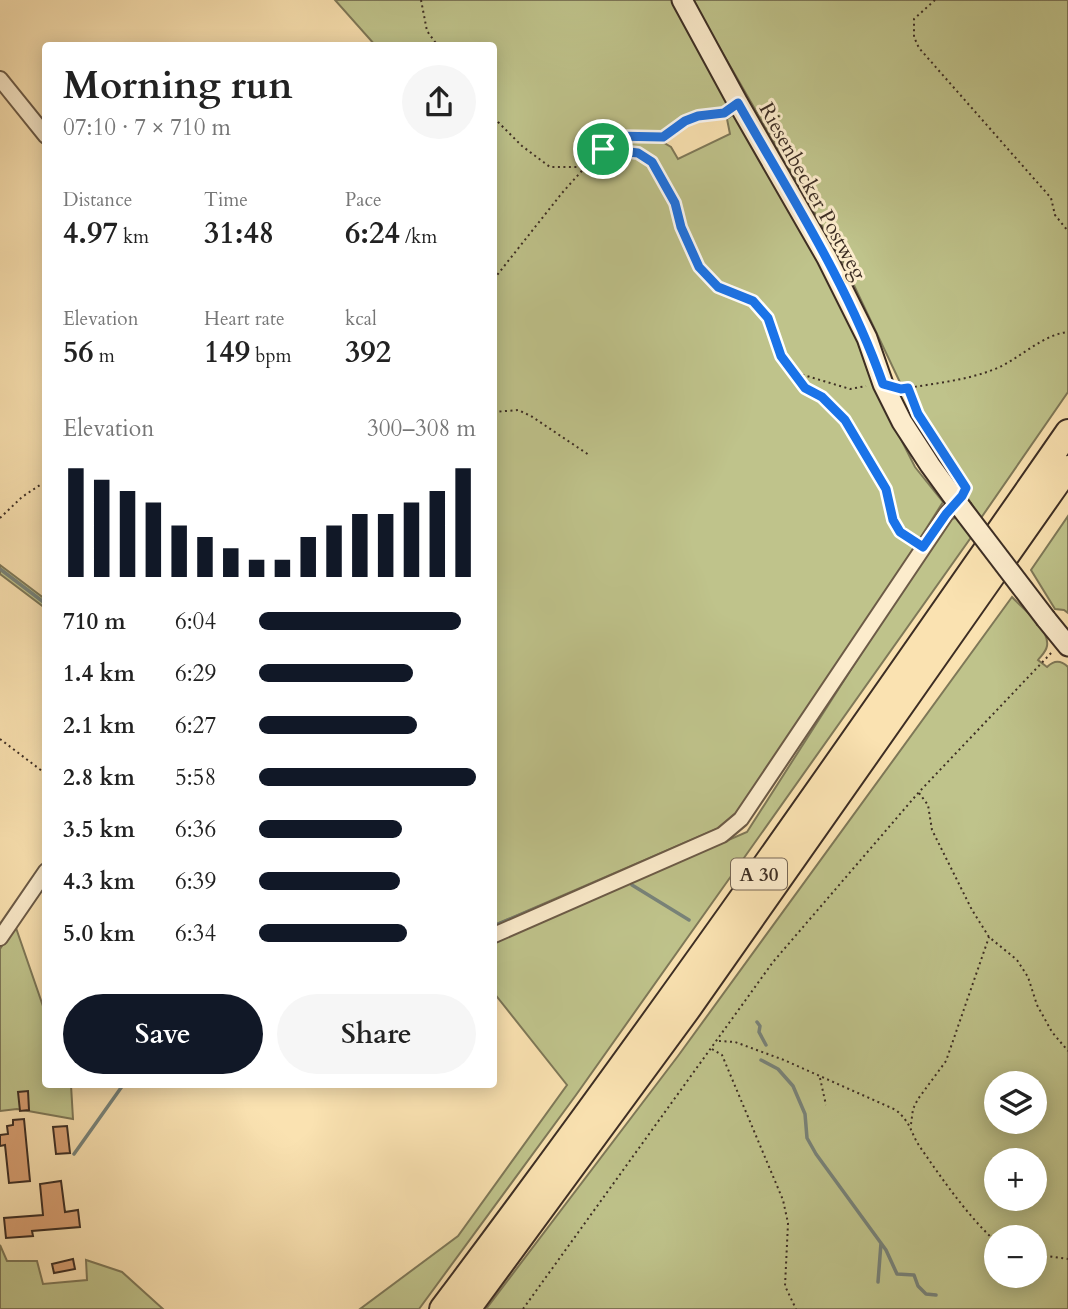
<!DOCTYPE html>
<html lang="en">
<head>
<meta charset="utf-8">
<style>
	:root { --surface:#fff; --page:#f6f6f6; --text:#222; --muted:#767676; --accent:#111827 }
	body { margin:0; font-family:Cardo,serif; background:var(--page); color:var(--text); height:100vh; display:flex; flex-direction:column; font-size:26px; white-space:nowrap }
	* { box-sizing:border-box; margin:0 }
	p { font-size:23px; color:var(--muted) }
	.icon { flex:none; width:38px; height:38px; fill:none; stroke:currentColor; stroke-width:2; stroke-linecap:round; stroke-linejoin:round }
	.map { position:relative; flex:1; overflow:hidden }
	.panel { position:absolute; left:42px; top:42px; width:455px; height:1046px; display:flex; flex-direction:column; background:var(--surface); border-radius:7px; box-shadow:0 4px 18px #0003 }
	.panel>* { flex:none }
	.tools { position:absolute; left:984px; top:1071px; display:grid; gap:14px }
	.tools a { display:grid; place-items:center; width:63px; height:63px; border-radius:50%; background:var(--surface); box-shadow:0 4px 18px #0003; font-size:35px }
	.pin { position:absolute; display:grid; place-items:center; width:60px; height:60px; color:#fff; margin:-30px; border:4px solid #fff; border-radius:50%; box-shadow:0 2px 7px #0007 }
	.round { display:grid; place-items:center; flex:none; width:74px; height:74px; border-radius:37px; background:var(--page) }
	.overview { display:flex; align-items:center; justify-content:space-between; height:119px; padding:0 21px }
	h1 { font-size:38px; font-weight:700; line-height:52px }
	.metrics { display:grid; grid-template-columns:repeat(3,1fr); gap:10px; height:119px; padding:7px 21px }
	.metrics div { display:grid; align-content:center }
	.metrics b { font-size:30px; font-weight:700 }
	.metrics small { font-size:19px; font-weight:400 }
	.metrics p { font-size:19px }
	.chart { height:196px; padding:14px 21px }
	.chart p { display:flex; justify-content:space-between }
	.chart svg { width:100%; height:126px; margin-top:7px; stroke:var(--accent); stroke-width:6 }
	.cta { display:flex; gap:14px; margin-top:auto; padding:14px 21px }
	.cta a { flex:1; height:80px; border-radius:42px; background:var(--accent); color:#fff; font-size:28px; font-weight:700; line-height:80px; text-align:center }
	.cta a+a { background:var(--page); color:var(--text) }
	ul { padding:0 21px; list-style:none; font-size:23px }
	li { display:grid; grid-template-columns:112px 84px 1fr; align-items:center; height:52px }
	li i { height:18px; border-radius:9px; background:var(--accent) }
	.map>svg:first-child { display:block }
</style>
</head>
<body>
<div class="map">
<svg width="1068" height="1309" viewBox="0 0 1068 1309">
	<rect width="100%" height="100%" fill="#fae2b1"/>
	<filter id="stains"><feTurbulence type="fractalNoise" baseFrequency=".00286" numOctaves="4"/><feColorMatrix values="0 0 0 0 .2 0 0 0 0 .09 0 0 0 0 .02 0 0 0 .5 -.17"/></filter>
	<radialGradient id="worn" r=".72"><stop offset=".6" stop-color="#630" stop-opacity="0"/><stop offset="1" stop-color="#630" stop-opacity=".3"/></radialGradient>
	<path fill="#bfc38b" stroke="#7e7858" stroke-width="2" fill-rule="evenodd" d="M335,0h339l57,102c-17,20 -59,5 -70,39l10,6 7,12 52,-25 -3,-15 10,-7 121,220 18,58 39,77 28,35 -124,196 -78,114 -22,16 -225,97v-879l-119,-1z
		M692,0h376v392l-87,126 -57,-85 -82,-173z
		M1068,516v97l-4,-3 -9,-1 -24,-39z
		M958,517l14,19 -396,559 -157,214h-59l98,-73 109,-151 -73,-92v-51l253,-110 199,-311z
		M0,565l45,34v9l-45,-34z
		M1012,597c11,12 38,32 35,49 -1,6 -6,10 -9,14l9,7c7,-7 14,-7 21,0v642h-582l192,-253zM996,1083h38v39h-38zM996,1160h38v39h-38zM996,1237h38v39h-38z
		M15,925l30,87 1,73h25l2,34 -56,-10 -17,2v-162z
		M0,1245l7,16h30l6,23 44,-4 -1,-20 36,12 41,37h-163z"/>
	<g fill="none" stroke-linecap="round" stroke-linejoin="round">
		<path stroke="#78837a" stroke-width="3.5" d="M0,569l46,35
			M632,885l57,35
			M494,926l93,-39
			M757,1022l3,4 -1,6 7,13
			M761,1060l17,9 15,17 12,28 2,24 9,16 70,96 11,24 17,1 4,11 8,8 10,1
			M74,1154l49,-69
			M878,1282l3,-39"/>
	</g>
	<path fill="#d8a073" stroke="#3d2e24" stroke-width="2" d="M28,1091l1,19 -9,1 -2,-19z
		M24,1119l6,62 -21,2 -4,-38 -5,1v-11l8,-1 -1,-8 6,-1v-5z
		M67,1126l3,27 -14,1 -3,-27z
		M61,1181l4,31 13,-2 2,17 -48,4 1,5 -27,2 -2,-20 39,-3 -3,-31z
		M73,1259l2,10 -21,4 -2,-9z"/>
	<g fill="none" stroke-linecap="round" stroke-linejoin="round">
		<g stroke="#6c5b47" stroke-width="18">
			<path id="street" d="M0,79l46,57
				M494,935l228,-100 19,-16 205,-305 11,-12
				M0,938l46,-67"/>
		</g>
		<g stroke="#3d2e24" stroke-width="23">
			<path id="secondary" d="M682,0l56,103 89,155 40,80 16,46 19,38 28,43 32,44
				M1046,619l22,27"/>
		</g>
		<g stroke="#3d2e24" stroke-width="28">
			<path id="highway" d="M442,1309c216,-287 421,-582 626,-877
				M468,1309l221,-301 379,-540"/>
		</g>
		<path stroke="#3d2e24" stroke-width="2" stroke-dasharray="2 3.5" stroke-linecap="butt" d="M421,0l6,31 11,15
			M935,0l-21,19v18l5,11 132,150 4,17 13,16
			M494,118l28,28 28,21h34
			M603,149l35,4 14,9 23,41 6,24 19,40 18,20 35,14 15,17 13,38 24,32 17,9 23,23 41,69 7,31 6,12 15,9
			M494,279l68,-86 51,-57 50,1 22,-16 13,-5 28,-4
			M797,373l53,16 16,-3
			M494,412l24,-2 13,6 58,39
			M959,477l-41,-63 -10,-26c29,-5 60,-8 87,-19 25,-10 46,-34 73,-37
			M0,518l22,-21 24,-16
			M0,739l46,35
			M919,793l9,12 4,25 40,80 17,27 28,23 11,17 9,28 15,27 16,19
			M719,1041l16,1 49,18 112,50c16,14 14,22 24,37 23,33 46,67 76,95
			M712,1049l10,6 61,145 5,23 -3,63 11,23
			M820,1078l6,27
			M911,1124l2,-15 5,-10 28,-38 43,-124
			M1034,1254l34,5
			M523,1309l250,-347 146,-170 134,-141"/>
		<use href="#street" stroke="#fceccc" stroke-width="14"/>
		<use href="#secondary" stroke="#fceccc" stroke-width="19"/>
		<use href="#highway" stroke="#fae2b1" stroke-width="24"/>
		<g stroke="#3d2e24" stroke-width="23" stroke-linecap="butt">
			<path id="secondary-bridge" d="M962,509l84,110"/>
		</g>
		<use href="#secondary-bridge" stroke="#fceccc" stroke-width="19"/>
	</g>
	<g fill="none" stroke-linecap="round" stroke-linejoin="round">
		<g stroke="#fff" stroke-width="14">
			<path id="route" d="M738,103c52,92 110,181 145,281l18,5 7,-1 10,26 48,74 -4,8 -16,18 -23,33 -23,-15 -7,-12 -7,-31 -25,-42 -16,-27 -23,-23 -17,-9 -24,-32 -13,-38 -15,-17 -35,-14 -19,-20 -18,-40 -6,-24 -23,-41 -14,-9 -35,-4 10,-13 50,1 22,-16 13,-5 26,-3z"/>
		</g>
		<use href="#route" stroke="#1a73e8" stroke-width="9"/>
	</g>
	<g text-anchor="middle" stroke-width="6" stroke-linejoin="round" paint-order="stroke">
		<rect fill="#fceccc" stroke="#766756" stroke-width="2" x="731" y="858.5" width="56" height="31" rx="5"/>
		<g font-size="19" font-weight="bold" fill="#3d2e24">
			<text x="759" y="881">A 30</text>
		</g>
		<g font-size="21" fill="#3d2e24" stroke="#fceccc">
			<text transform="translate(813 191) rotate(61)" y="7">Riesenbecker Postweg</text>
		</g>
	</g>
	<rect width="100%" height="100%" filter="url(#stains)"/>
	<rect width="100%" height="100%" fill="url(#worn)"/>
</svg>
<div class="tools">
<a><svg class="icon" aria-label="layers" viewBox="0 0 24 24"><path d="M12 4l9 5-9 5-9-5zM3 14l9 5 9-5"/></svg></a>
<a>+</a>
<a>−</a>
</div>
<div class="pin" style="left:603px;top:149px;background:#1e9e55"><svg class="icon" aria-label="arrive" viewBox="0 0 24 24"><path d="M6 21V4h12l-3 4 3 4H6"/></svg></div>
<section class="panel">
<div class="overview"><div><h1>Morning run</h1><p>07:10 · 7 × 710 m</p></div><a class="round"><svg class="icon" aria-label="share" viewBox="0 0 24 24"><path d="M12 15V3M7 8l5-5 5 5M5 13v7h14v-7"/></svg></a></div>
<div class="metrics">
<div><p>Distance</p><b>4.97<small> km</small></b></div>
<div><p>Time</p><b>31:48</b></div>
<div><p>Pace</p><b>6:24<small> /km</small></b></div>
</div>
<div class="metrics">
<div><p>Elevation</p><b>56<small> m</small></b></div>
<div><p>Heart rate</p><b>149<small> bpm</small></b></div>
<div><p>kcal</p><b>392</b></div>
</div>
<div class="chart"><p><span>Elevation</span>300–308 m</p>
<svg viewBox="0 0 160 44" preserveAspectRatio="none"><path d="M5 44V6M15 44V10M25 44V14M35 44V18M45 44V26M55 44V30M65 44V34M75 44V38M85 44V38M95 44V30M105 44V26M115 44V22M125 44V22M135 44V18M145 44V14M155 44V6"/></svg>
</div>
<ul>
<li><b>710 m</b>6:04<i style="width:93%"></i></li>
<li><b>1.4 km</b>6:29<i style="width:71%"></i></li>
<li><b>2.1 km</b>6:27<i style="width:73%"></i></li>
<li><b>2.8 km</b>5:58<i style="width:100%"></i></li>
<li><b>3.5 km</b>6:36<i style="width:66%"></i></li>
<li><b>4.3 km</b>6:39<i style="width:65%"></i></li>
<li><b>5.0 km</b>6:34<i style="width:68%"></i></li>
</ul>
<div class="cta"><a>Save</a><a>Share</a></div>
</section>
</div>
</body>
</html>
